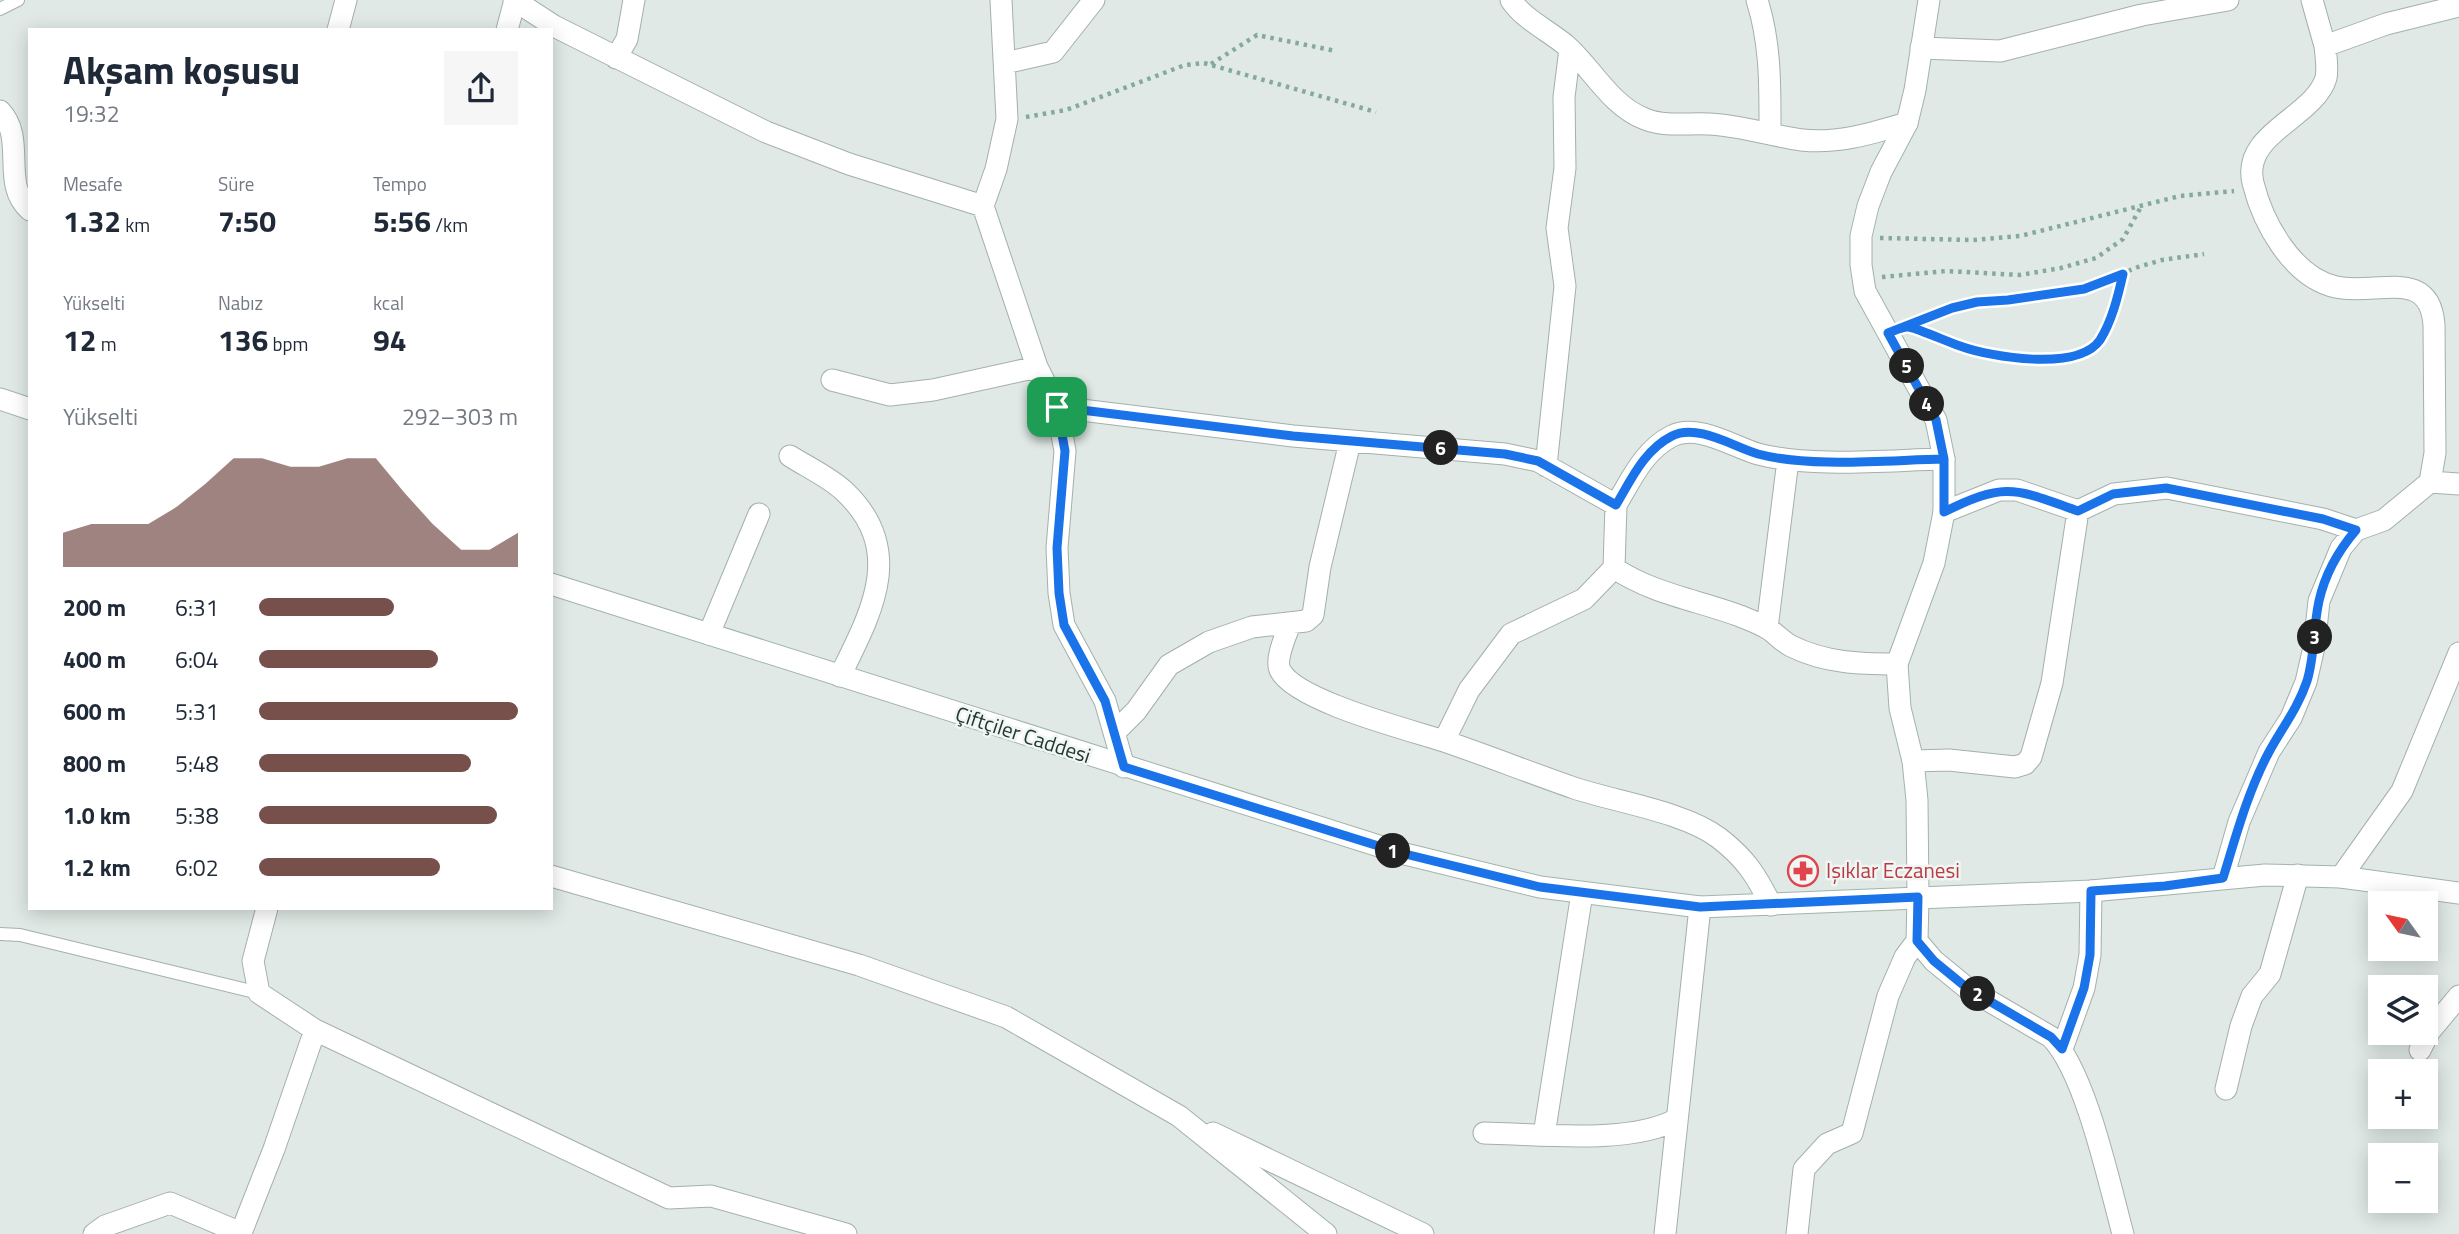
<!DOCTYPE html>
<html lang="tr">
<head>
<meta charset="utf-8">
<style>
	:root { --surface:#fff; --page:#f6f6f7; --text:#1f2937; --muted:#747a83; --accent:#77504b }
	body { margin:0; font-family:"Titillium Web",sans-serif; background:var(--page); color:var(--text); height:100vh; display:flex; flex-direction:column; font-size:26px; white-space:nowrap }
	* { box-sizing:border-box; margin:0 }
	p { font-size:23px; color:var(--muted) }
	.icon { flex:none; width:38px; height:38px; fill:none; stroke:currentColor; stroke-width:2; stroke-linecap:round; stroke-linejoin:round }
	.map { position:relative; flex:1; overflow:hidden }
	.drawer { position:absolute; left:28px; top:28px; width:525px; height:882px; display:flex; flex-direction:column; background:var(--surface); border-radius:0px; box-shadow:0 4px 18px #0003 }
	.drawer>* { flex:none }
	.needle { width:46px; rotate:303deg }
	.buttons { position:absolute; left:2368px; top:891px; display:grid; gap:14px }
	.buttons a { display:grid; place-items:center; width:70px; height:70px; border-radius:0px; background:var(--surface); box-shadow:0 4px 18px #0003; font-size:35px }
	.pin { position:absolute; display:grid; place-items:center; width:60px; height:60px; color:#fff; margin:-30px; border-radius:14px; box-shadow:0 4px 10px #0006 }
	.km { position:absolute; width:35px; height:35px; margin:-18px; border-radius:50%; background:#222; color:#fff; font-size:19px; line-height:35px; text-align:center }
	.round { display:grid; place-items:center; flex:none; width:74px; height:74px; border-radius:0px; background:var(--page) }
	.overview { display:flex; align-items:center; justify-content:space-between; height:119px; padding:0 35px }
	h1 { font-size:38px; font-weight:700; line-height:52px }
	.figures { display:grid; grid-template-columns:repeat(3,1fr); gap:10px; height:119px; padding:7px 35px }
	.figures div { display:grid; align-content:center }
	.figures b { font-size:30px; font-weight:700 }
	.figures small { font-size:19px; font-weight:400 }
	.figures p { font-size:19px }
	.chart { height:196px; padding:14px 35px }
	.chart p { display:flex; justify-content:space-between }
	.chart svg { width:100%; height:126px; margin-top:7px; fill:var(--accent); opacity:.7 }
	ul { padding:0 35px; list-style:none; font-size:23px }
	li { display:grid; grid-template-columns:112px 84px 1fr; align-items:center; height:52px }
	li i { height:18px; border-radius:9px; background:var(--accent) }
	.map>svg:first-child { display:block }
</style>
</head>
<body>
<div class="map">
<svg width="2459" height="1234" viewBox="0 0 2459 1234">
	<rect width="100%" height="100%" fill="#e0e9e5"/>
	<g fill="none" stroke-linecap="round" stroke-linejoin="round">
		<g stroke="#a4b0ab" stroke-width="14">
			<path id="lane" d="M0,9l18,-9
				M0,934l20,1 239,58"/>
		</g>
		<g stroke="#a4b0ab" stroke-width="23">
			<path id="street" d="M514,0l40,26 212,106 83,32 134,42
				M1001,0l6,119 -11,50 -13,37 54,161 20,40 8,44 -8,97 2,45 5,32 41,76 19,66
				M1511,0c13,20 39,31 57,47 25,23 43,59 77,72 20,8 42,4 63,5 32,1 63,12 94,16 36,4 71,-7 105,-17
				M1757,0c14,44 13,87 13,133
				M2312,0l13,46
				M338,30l8,-30
				M507,30l8,-30
				M1921,48l79,3 142,-36 86,-15
				M616,58l11,-19 7,-39
				M1005,63l48,-11 41,-52
				M0,111c27,28 0,73 30,99
				M832,380l58,15 43,-5 104,-23
				M1057,407l236,29 212,18 33,7 78,44 -2,63c39,26 83,32 126,48 10,4 21,8 30,14 7,5 13,12 21,16 34,17 69,18 106,18
				M790,456c17,11 39,21 54,35 63,59 27,122 -4,185
				M1546,466l19,-180 -8,-58 8,-60 -1,-71 6,-48
				M2430,482l29,2
				M1616,505c15,-25 28,-55 56,-69 25,-13 62,11 86,18 52,14 131,6 186,5
				M1944,512l55,-22h18l61,21
				M1290,624c-4,11 -15,35 -10,46 15,31 130,60 164,71 44,15 87,32 130,47 42,14 111,24 145,50 27,21 37,37 52,67
				M1767,628l21,-168
				M709,634l50,-120
				M1114,733l22,-22 33,-46 40,-23 43,-15 54,-6 7,-6 7,-48 30,-125
				M1444,741l25,-51 42,-56 73,-35 30,-31
				M1913,761l36,-1 66,7 10,-3 6,-7 21,-74 26,-172 36,-17 53,-6 156,31 33,11
				M551,876l308,89 147,52 173,99 147,118
				M2341,877l61,-86 57,-138
				M2223,878l16,-56 30,-70 22,-34 15,-36 8,-35 5,-46 22,-53 15,-18 28,-10 46,-38 5,-29 -1,-128c-4,-59 -59,-29 -98,-38 -44,-10 -73,-64 -83,-104 -12,-50 61,-65 73,-105 2,-10 0,-22 -1,-32l61,-22 73,-18
				M1918,897l-1,44 17,20 33,27 84,49c35,36 58,146 72,197
				M267,908l-14,53 6,32 56,37 354,168 42,-2 135,38
				M2062,1049l22,-61 6,-33 1,-64
				M2420,1050l9,-18 30,-36
				M2226,1089l15,-63 11,-30 18,-22 28,-99
				M1213,1133l210,101
				M1484,1133c53,1 147,12 193,-14
				M1544,1135l38,-242
				M94,1234l11,-8 65,-23 71,30 33,-84 41,-119
				M1665,1234l35,-327
				M1797,1234l7,-65 23,-25 25,-11 36,-137 17,-39 12,-16"/>
		</g>
		<g stroke="#a1b4ac" stroke-width="23">
			<path id="secondary" d="M0,399l30,10
				M551,584l850,269 139,34 160,20 391,-16 174,-16 76,2 118,16
				M1918,897l-1,-97 -4,-39 -13,-53 -3,-44 37,-101 10,-51v-53l-8,-39 -71,-129 -4,-26v-29l7,-30 13,-34 26,-49 8,-33 14,-90"/>
		</g>
		<path stroke="#84aa9d" stroke-width="4.5" stroke-dasharray="3.5 5" stroke-linecap="butt" d="M1211,64l46,-29 79,16
			M1026,117l40,-7 119,-45 19,-2 172,49
			M1880,238l93,2 47,-4 160,-40 54,-5
			M1882,277l64,-6 74,4 41,-7 35,-10 27,-19 19,-34
			M1908,327l44,-19 25,-7 31,-1 76,-11 54,-22 24,-7 42,-6
			M1909,327c51,22 106,41 162,27 11,-2 22,-4 29,-14 13,-18 18,-44 23,-66"/>
		<use href="#lane" stroke="#fff" stroke-width="12"/>
		<use href="#street" stroke="#fff" stroke-width="21"/>
		<use href="#secondary" stroke="#fff" stroke-width="21"/>
	</g>
	<g fill="none" stroke-linecap="round" stroke-linejoin="round">
		<g stroke="#fff" stroke-width="14">
			<path id="route" d="M1057,407l8,44 -8,97 2,45 5,32 41,76 19,66 277,86 139,34 160,20 218,-10 -1,44 17,20 33,27 84,49 11,12 22,-61 6,-33 1,-64 74,-5 58,-8c13,-42 25,-87 46,-126 13,-24 29,-44 38,-71 8,-26 6,-53 12,-80 6,-27 19,-50 37,-71l-33,-11 -157,-31 -53,6 -35,17c-63,-22 -71,-30 -134,1v-53l-8,-39 -48,-87 64,-25 25,-6 31,-2 76,-11 39,-15c-5,22 -11,47 -23,66 -22,32 -110,17 -140,6 -12,-4 -41,-17 -51,-19 -6,-1 -15,4 -21,6l48,87 8,39c-55,1 -134,9 -186,-5 -24,-7 -61,-31 -86,-18 -28,14 -41,44 -56,69l-78,-44 -33,-7 -212,-18 -236,-29"/>
		</g>
		<use href="#route" stroke="#1a73e8" stroke-width="9"/>
	</g>
	<defs>
		<g id="pharmacy-ring" transform="scale(1.575)"><circle r="9.5" fill="#f0f6f3" stroke="#e0444e" stroke-width="1.5"/><path d="M-2-6h4v4h4v4h-4v4h-4v-4h-4v-4h4Z" fill="#e0444e"/></g>
	</defs>
	<g fill-rule="evenodd">
		<use href="#pharmacy-ring" x="1803" y="871"/>
	</g>
	<g text-anchor="middle" stroke-width="5" stroke-linejoin="round" paint-order="stroke">
		<g font-size="21" fill="#233831" stroke="#f0f6f3">
			<text transform="translate(1023 735) rotate(18)" y="7">Çiftçiler Caddesi</text>
		</g>
		<g font-size="21" fill="#be3a42" stroke="#f0f6f3" text-anchor="start">
			<text x="1826" y="878">Işıklar Eczanesi</text>
		</g>
	</g>
</svg>
<div class="buttons">
<a><svg class="needle" viewBox="-14 -14 28 28"><path d="M0-13l5 13h-10z" fill="#e53935"/><path d="M0 13l5-13h-10z" fill="#747a83"/></svg></a>
<a><svg class="icon" aria-label="layers" viewBox="0 0 24 24"><path d="M12 4l9 5-9 5-9-5zM3 14l9 5 9-5"/></svg></a>
<a>+</a>
<a>−</a>
</div>
<div class="pin" style="left:1057px;top:407px;background:#1e9e55"><svg class="icon" aria-label="arrive" viewBox="0 0 24 24"><path d="M6 21V4h12l-3 4 3 4H6"/></svg></div>
<b class="km" style="left:1393px;top:851px">1</b>
<b class="km" style="left:1978px;top:994px">2</b>
<b class="km" style="left:2315px;top:637px">3</b>
<b class="km" style="left:1927px;top:404px">4</b>
<b class="km" style="left:1907px;top:366px">5</b>
<b class="km" style="left:1441px;top:448px">6</b>
<section class="drawer">
<div class="overview"><div><h1>Akşam koşusu</h1><p>19:32</p></div><a class="round"><svg class="icon" aria-label="share" viewBox="0 0 24 24"><path d="M12 15V3M7 8l5-5 5 5M5 13v7h14v-7"/></svg></a></div>
<div class="figures">
<div><p>Mesafe</p><b>1.32<small> km</small></b></div>
<div><p>Süre</p><b>7:50</b></div>
<div><p>Tempo</p><b>5:56<small> /km</small></b></div>
</div>
<div class="figures">
<div><p>Yükselti</p><b>12<small> m</small></b></div>
<div><p>Nabız</p><b>136<small> bpm</small></b></div>
<div><p>kcal</p><b>94</b></div>
</div>
<div class="chart"><p><span>Yükselti</span>292–303 m</p>
<svg viewBox="0 0 160 44" preserveAspectRatio="none"><path d="M0 44V32L10 29L20 29L30 29L40 23L50 15L60 6L70 6L80 9L90 9L100 6L110 6L120 18L130 29L140 38L150 38L160 32V44z"/></svg>
</div>
<ul>
<li><b>200 m</b>6:31<i style="width:52%"></i></li>
<li><b>400 m</b>6:04<i style="width:69%"></i></li>
<li><b>600 m</b>5:31<i style="width:100%"></i></li>
<li><b>800 m</b>5:48<i style="width:82%"></i></li>
<li><b>1.0 km</b>5:38<i style="width:92%"></i></li>
<li><b>1.2 km</b>6:02<i style="width:70%"></i></li>
</ul>
</section>
</div>
</body>
</html>
